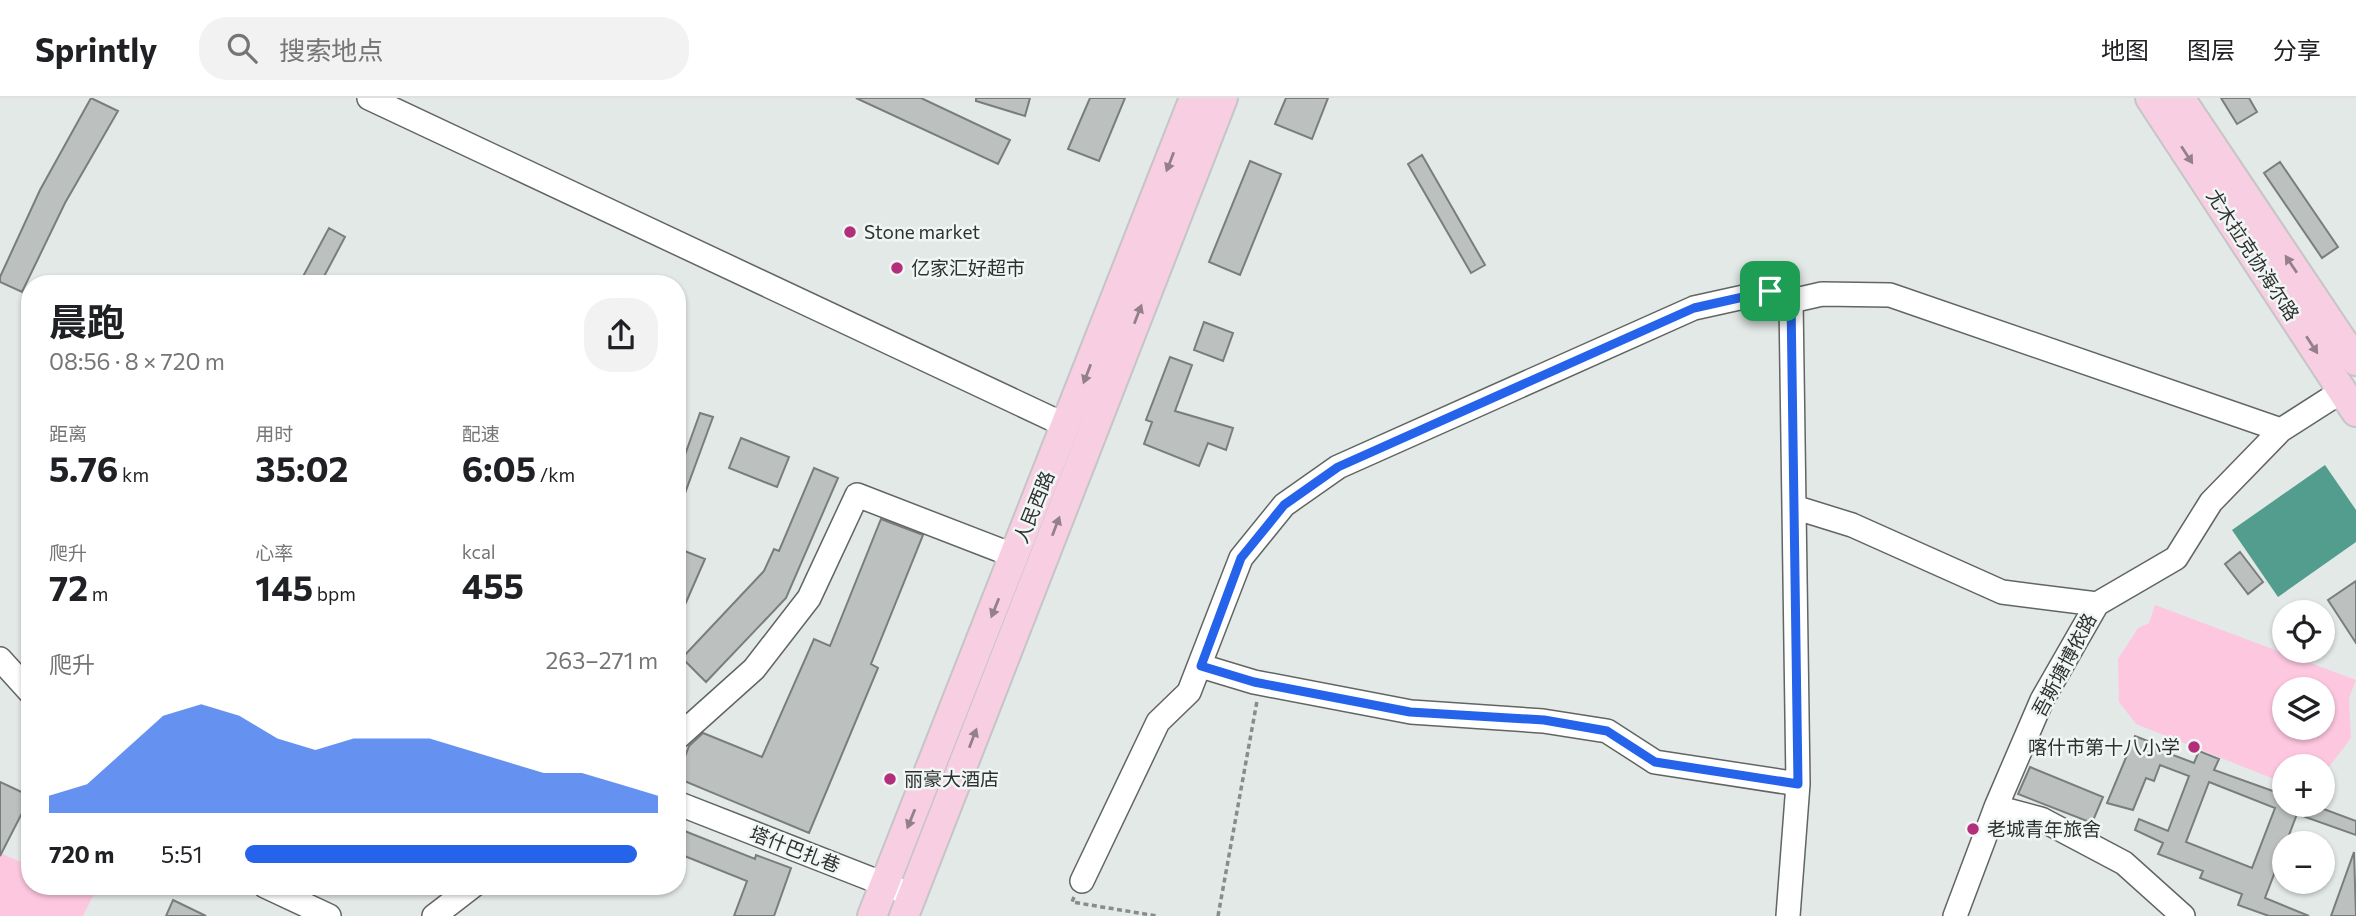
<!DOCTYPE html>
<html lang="zh">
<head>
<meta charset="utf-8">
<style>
	:root { --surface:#fff; --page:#f2f2f2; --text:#202124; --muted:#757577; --line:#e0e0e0; --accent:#2563eb }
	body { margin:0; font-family:Commissioner,"Noto Sans SC",sans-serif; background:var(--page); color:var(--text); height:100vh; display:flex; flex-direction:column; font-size:26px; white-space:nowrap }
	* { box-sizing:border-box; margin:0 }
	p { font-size:23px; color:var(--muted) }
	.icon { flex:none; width:38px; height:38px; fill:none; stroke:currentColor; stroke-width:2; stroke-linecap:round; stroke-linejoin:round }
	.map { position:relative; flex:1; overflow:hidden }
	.panel { position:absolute; left:21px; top:177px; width:665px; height:620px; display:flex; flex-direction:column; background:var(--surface); border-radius:28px; box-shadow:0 2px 5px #0004 }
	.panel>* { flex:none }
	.tools { position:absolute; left:2272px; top:502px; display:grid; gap:14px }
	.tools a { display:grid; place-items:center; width:63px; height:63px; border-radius:50%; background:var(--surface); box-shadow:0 2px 5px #0004; font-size:35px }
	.pin { position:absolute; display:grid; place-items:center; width:60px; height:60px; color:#fff; margin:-30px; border-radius:14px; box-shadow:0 4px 10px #0006 }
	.round { display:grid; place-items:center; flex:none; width:74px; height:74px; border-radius:28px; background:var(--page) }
	.headline { display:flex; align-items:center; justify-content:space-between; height:119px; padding:0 28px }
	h1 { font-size:38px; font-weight:700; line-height:52px }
	.figures { display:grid; grid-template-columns:repeat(3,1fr); gap:10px; height:119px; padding:7px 28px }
	.figures div { display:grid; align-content:center }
	.figures b { font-size:35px; font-weight:700 }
	.figures small { font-size:19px; font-weight:400 }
	.figures p { font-size:19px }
	.chart { height:196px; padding:14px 28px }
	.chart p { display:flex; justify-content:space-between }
	.chart svg { width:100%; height:126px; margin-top:7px; fill:var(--accent); opacity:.7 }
	ul { padding:0 28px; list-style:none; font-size:23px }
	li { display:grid; grid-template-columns:112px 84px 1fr; align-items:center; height:52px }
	li i { height:18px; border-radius:9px; background:var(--accent) }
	header { display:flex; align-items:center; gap:42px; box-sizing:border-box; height:98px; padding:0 35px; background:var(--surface); border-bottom:2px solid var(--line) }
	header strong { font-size:33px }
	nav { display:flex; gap:38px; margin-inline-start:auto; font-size:24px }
	.search { width:490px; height:63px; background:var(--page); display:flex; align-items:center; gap:18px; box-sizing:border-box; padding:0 24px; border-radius:28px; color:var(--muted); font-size:26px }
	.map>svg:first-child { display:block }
</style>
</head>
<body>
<header>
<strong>Sprintly</strong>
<div class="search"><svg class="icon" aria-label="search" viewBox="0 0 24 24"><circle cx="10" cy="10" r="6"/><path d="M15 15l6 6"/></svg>搜索地点</div>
<nav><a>地图</a><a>图层</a><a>分享</a></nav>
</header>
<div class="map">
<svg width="2356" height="818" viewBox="0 0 2356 818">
	<rect width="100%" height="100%" fill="#e3e9e7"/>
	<path fill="#fdc7e0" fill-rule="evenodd" d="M2155,507l201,75 -7,18 2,40 -22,29 -7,3v-4h-38l-10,13 -138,-55 -17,-22 -1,-43 20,-31 11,-5zM2284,592h38v38h-38z
		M0,755l30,13v20h45l19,8 -11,22h-83z"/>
	<path fill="#539d8e" d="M2325,367l31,45v32l-78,55 -46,-67z"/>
	<path fill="#bcc1c0" stroke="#797e7d" stroke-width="2" fill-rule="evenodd" d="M91,0l27,13 -53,92 -43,89 -22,-10v-5l40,-87z
		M856,0h65l89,42 -12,24z
		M976,0h54l-5,18 -49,-15z
		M1090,0h35l-26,63 -31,-12z
		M1286,0h42l-16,41 -37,-15z
		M2221,0h28l8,14 -20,12z
		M1422,57l63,110 -14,8 -63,-109z
		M1250,63l31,13 -41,101 -31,-13z
		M2280,64l58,85 -16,11 -58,-85z
		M329,130l16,9 -25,47h-21z
		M1204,224l29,11 -10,28 -29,-11z
		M1170,259l22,8 -17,46 58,17 -7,22 -18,-7 -9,23 -55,-22 8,-22 -6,-2z
		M700,315l13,4 -36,98v-38z
		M741,340l48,19 -12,30 -48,-19z
		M814,370l24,10 -52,120 -80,84 -24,-24 82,-87 10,-22 5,2z
		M881,421l42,16 -52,129 7,4 -69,165 -132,-55 12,-32 14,-13 59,24 52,-118 16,7z
		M677,450l28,11 -28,64z
		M2240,454l23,30 -15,12 -23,-30z
		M2356,483v62l-28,-43z
		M2135,638l23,9 -1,4 37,14 5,-12 20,8 -5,11 70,25v10h29l43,16v14l-59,-21 -32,84 44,18h-40l-31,-11 4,-11 -42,-16 3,-7 -45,-17 5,-11 -28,-13 4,-11 29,12 21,-55 -29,-11 -6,16 -8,-3 -13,32 -26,-7zM2209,684l66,26 -23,60 -66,-26z
		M2030,669l73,30 -11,26 -74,-29z
		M0,684l30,14v23l-9,-4 -21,41z
		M677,730l78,31 1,-4 35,13 -17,48h-40l13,-35 -70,-28z
		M2354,754l2,64h-25z
		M173,802l33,16h-40z"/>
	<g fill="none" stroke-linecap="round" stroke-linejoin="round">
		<g stroke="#616564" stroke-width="26">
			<path id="minor" d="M369,0l698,328
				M1794,409l58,18 150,67 95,12
				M0,561l30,33
				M1201,568l53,16 157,30 132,9 64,10 48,31 143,22
				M677,640l77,-69 55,-71 48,-103 158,61
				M677,705l235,92
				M1996,709l45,12 83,44 59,53
				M1082,783l76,-159 31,-30 52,-134 43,-53 54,-38 356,-159 77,-17 20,10 31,-7 68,1 391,135
				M265,788l64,30
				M434,818l39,-30
				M1788,818l10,-132 -7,-483
				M1955,818l41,-109 46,-107 55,-96 79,-46 35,-56 70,-72 61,-39"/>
		</g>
		<g stroke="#c5c5c5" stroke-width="32">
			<path id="major" d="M2150,0l206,314
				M2180,0l176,263
				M872,818l322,-818
				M904,818l319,-818"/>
		</g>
		<path stroke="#888c8b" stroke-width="3.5" stroke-dasharray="5 3.5" stroke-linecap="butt" d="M1074,799l-2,5 85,14
			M1218,818l39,-215"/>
		<use href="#minor" stroke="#fff" stroke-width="23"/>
		<use href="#major" stroke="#f8cee2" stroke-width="28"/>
	</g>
	<defs><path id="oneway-solid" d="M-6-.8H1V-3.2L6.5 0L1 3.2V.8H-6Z" transform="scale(1.75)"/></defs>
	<g fill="#948089">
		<use href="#oneway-solid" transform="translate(2187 57) rotate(57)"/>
		<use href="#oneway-solid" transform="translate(1170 64) rotate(111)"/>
		<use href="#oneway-solid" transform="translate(2291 166) rotate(-124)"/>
		<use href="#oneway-solid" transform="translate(1138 216) rotate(-69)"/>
		<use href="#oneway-solid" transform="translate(2312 247) rotate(57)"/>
		<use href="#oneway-solid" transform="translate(1087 276) rotate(111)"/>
		<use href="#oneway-solid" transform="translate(1056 428) rotate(-69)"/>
		<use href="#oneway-solid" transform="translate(995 510) rotate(112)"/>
		<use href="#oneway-solid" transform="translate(973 640) rotate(-69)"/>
		<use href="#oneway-solid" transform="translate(911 721) rotate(112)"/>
	</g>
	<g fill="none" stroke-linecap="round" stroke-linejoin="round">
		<g stroke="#fff" stroke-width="14">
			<path id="route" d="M1770,193l21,10 7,483 -143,-22 -48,-31 -63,-11 -134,-8 -156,-30 -53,-16 40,-108 43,-53 54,-38 356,-159z"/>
		</g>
		<use href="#route" stroke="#2563eb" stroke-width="9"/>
	</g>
	<g fill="#b2307b" stroke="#f0f6f4" stroke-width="2.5">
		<circle cx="850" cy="134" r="7"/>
		<circle cx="897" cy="170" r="7"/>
		<circle cx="2194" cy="649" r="7"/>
		<circle cx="890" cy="681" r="7"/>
		<circle cx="1973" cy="731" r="7"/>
	</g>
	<g text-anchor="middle" stroke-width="5" stroke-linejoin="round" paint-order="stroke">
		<g font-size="19" fill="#2f3130" stroke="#f0f6f4" text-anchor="start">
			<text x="864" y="141">Stone market</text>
			<text x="911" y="177">亿家汇好超市</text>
			<text x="2180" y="656" text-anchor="end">喀什市第十八小学</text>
			<text x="904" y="688">丽豪大酒店</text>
			<text x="1987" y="738">老城青年旅舍</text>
		</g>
		<g font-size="19" fill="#2f3130" stroke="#f0f6f4">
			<text transform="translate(2253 157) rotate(57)" y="7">尤木拉克协海尔路</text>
			<text transform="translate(1034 409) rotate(-68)" y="7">人民西路</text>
			<text transform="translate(2064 567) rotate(-62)" y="7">吾斯塘博依路</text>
			<text transform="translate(795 751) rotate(21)" y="7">塔什巴扎巷</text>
		</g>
	</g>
</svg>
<div class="tools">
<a><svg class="icon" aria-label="locate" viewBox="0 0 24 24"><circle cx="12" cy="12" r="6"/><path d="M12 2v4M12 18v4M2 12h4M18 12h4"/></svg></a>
<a><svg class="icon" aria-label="layers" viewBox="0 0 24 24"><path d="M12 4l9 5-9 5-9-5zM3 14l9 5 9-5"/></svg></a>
<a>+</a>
<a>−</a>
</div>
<div class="pin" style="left:1770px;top:193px;background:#1e9e55"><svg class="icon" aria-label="arrive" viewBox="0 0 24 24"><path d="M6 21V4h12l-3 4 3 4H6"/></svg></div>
<section class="panel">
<div class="headline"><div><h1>晨跑</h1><p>08:56 · 8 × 720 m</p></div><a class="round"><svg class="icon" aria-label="share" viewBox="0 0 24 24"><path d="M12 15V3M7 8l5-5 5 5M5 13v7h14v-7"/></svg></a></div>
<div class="figures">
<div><p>距离</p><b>5.76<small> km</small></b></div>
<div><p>用时</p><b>35:02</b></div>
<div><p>配速</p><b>6:05<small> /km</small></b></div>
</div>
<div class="figures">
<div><p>爬升</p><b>72<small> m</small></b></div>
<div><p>心率</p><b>145<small> bpm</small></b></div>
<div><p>kcal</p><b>455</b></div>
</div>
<div class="chart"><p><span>爬升</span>263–271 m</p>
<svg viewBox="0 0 160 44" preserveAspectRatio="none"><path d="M0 44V38L10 34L20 22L30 10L40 6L50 10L60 18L70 22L80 18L90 18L100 18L110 22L120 26L130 30L140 30L150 34L160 38V44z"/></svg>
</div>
<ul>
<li><b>720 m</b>5:51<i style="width:95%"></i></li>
</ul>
</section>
</div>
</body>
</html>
